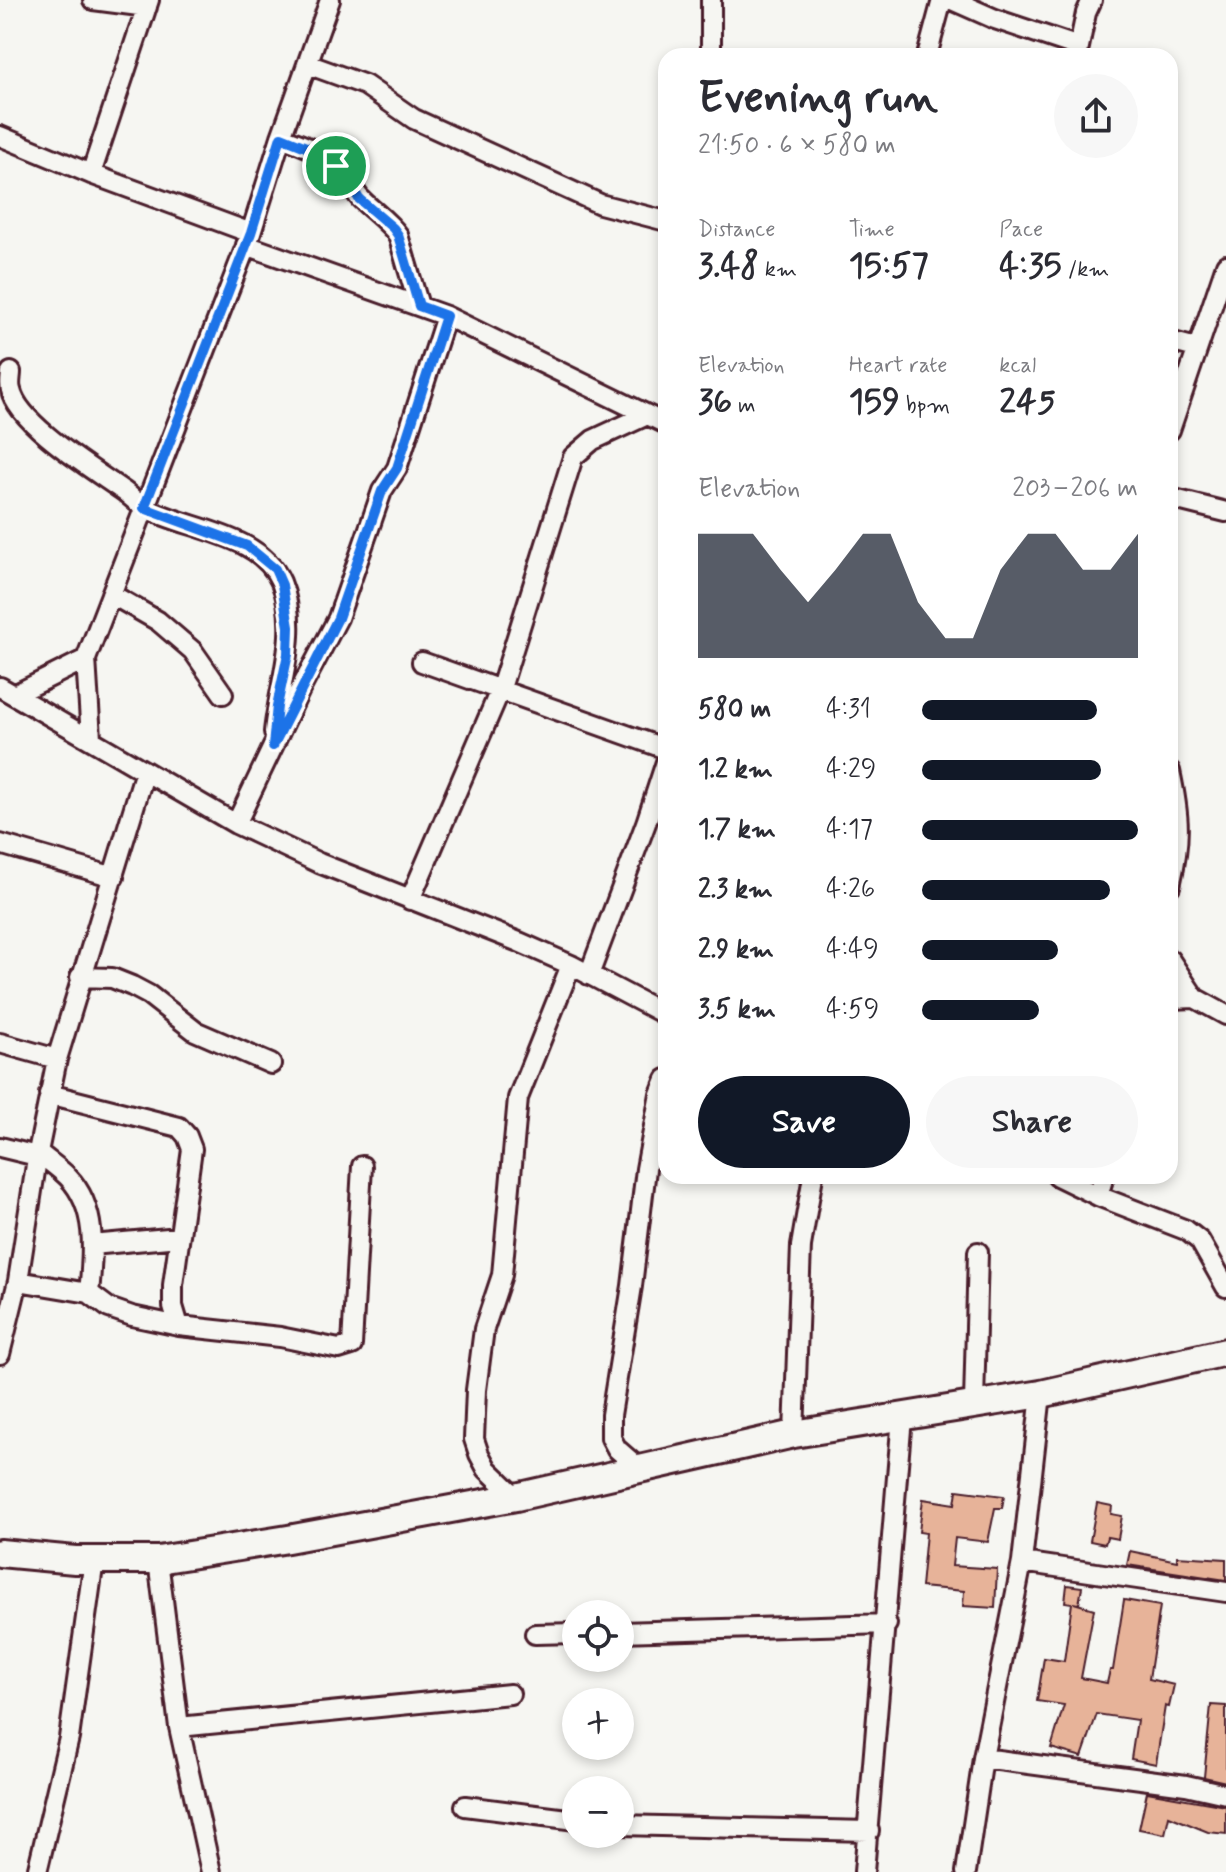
<!DOCTYPE html>
<html lang="en">
<head>
<meta charset="utf-8">
<style>
	:root { --surface:#fff; --page:#f7f7f7; --text:#2b2b33; --muted:#7c7c81; --accent:#111827 }
	body { margin:0; font-family:Mynerve,sans-serif; background:var(--page); color:var(--text); height:100vh; display:flex; flex-direction:column; font-size:30px; white-space:nowrap }
	* { box-sizing:border-box; margin:0 }
	p { font-size:26px; color:var(--muted) }
	.icon { flex:none; width:44px; height:44px; fill:none; stroke:currentColor; stroke-width:2; stroke-linecap:round; stroke-linejoin:round }
	.map { position:relative; flex:1; overflow:hidden }
	.panel { position:absolute; left:658px; top:48px; width:520px; height:1136px; display:flex; flex-direction:column; background:var(--surface); border-radius:24px; box-shadow:0 4px 12px #0003 }
	.panel>* { flex:none }
	.tools { position:absolute; left:562px; top:1600px; display:grid; gap:16px }
	.tools a { display:grid; place-items:center; width:72px; height:72px; border-radius:50%; background:var(--surface); box-shadow:0 4px 12px #0003; font-size:40px }
	.pin { position:absolute; display:grid; place-items:center; width:68px; height:68px; color:#fff; margin:-34px; border:4px solid #fff; border-radius:50%; box-shadow:0 2px 8px #0007 }
	.round { display:grid; place-items:center; flex:none; width:84px; height:84px; border-radius:42px; background:var(--page) }
	.head { display:flex; align-items:center; justify-content:space-between; height:136px; padding:0 40px }
	h1 { font-size:44px; font-weight:700; line-height:60px }
	.metrics { display:grid; grid-template-columns:repeat(3,1fr); gap:12px; height:136px; padding:8px 40px }
	.metrics div { display:grid; align-content:center }
	.metrics b { font-size:34px; font-weight:700 }
	.metrics small { font-size:22px; font-weight:400 }
	.metrics p { font-size:22px }
	.chart { height:224px; padding:16px 40px }
	.chart p { display:flex; justify-content:space-between }
	.chart svg { width:100%; height:144px; margin-top:8px; fill:var(--accent); opacity:.7 }
	.action { display:flex; gap:16px; margin-top:auto; padding:16px 40px }
	.action a { flex:1; height:92px; border-radius:48px; background:var(--accent); color:#fff; font-size:32px; font-weight:700; line-height:92px; text-align:center }
	.action a+a { background:var(--page); color:var(--text) }
	ul { padding:0 40px; list-style:none; font-size:26px }
	li { display:grid; grid-template-columns:128px 96px 1fr; align-items:center; height:60px }
	li i { height:20px; border-radius:10px; background:var(--accent) }
	.map>svg:first-child { display:block }
</style>
</head>
<body>
<div class="map">
<svg width="1226" height="1872" viewBox="0 0 1226 1872">
	<rect width="100%" height="100%" fill="#f6f6f2"/>
	<filter id="ink" filterUnits="userSpaceOnUse"><feTurbulence type="fractalNoise" baseFrequency=".0125" numOctaves="2"/><feDisplacementMap in="SourceGraphic" scale="16" xChannelSelector="R" yChannelSelector="G"/><feConvolveMatrix kernelMatrix="1 2 1 2 8 2 1 2 1" color-interpolation-filters="sRGB"/></filter>
	<g filter="url(#ink)">
		<path fill="#e7b399" stroke="#4a1f2b" stroke-width="2" d="M957,1490l47,6 -2,12h-7l-7,34 -33,-4 -3,28 45,3 -2,39 -32,-2 1,-15 -43,-4 5,-54 -7,-1 4,-33 32,5z
			M1097,1503l15,3 -1,8 11,2 -4,23 -11,-2 -2,7 -15,-3z
			M1130,1551l47,10v-5l49,3v21l-99,-15z
			M1067,1585l15,2 -3,17 -5,-1 20,6 -13,69 26,5 3,-13h3l11,-70 36,6 -11,73 25,6 -5,22 -4,-1 -9,58 -25,-5 6,-39 -40,-6 -15,43 -31,-9 13,-43 -27,-4 7,-43 20,3 8,-58 -7,-1z
			M1211,1705l15,1v76l-22,-5z
			M1147,1792l79,14v28l-18,-2 -39,-16 -4,18 -26,-5z"/>
		<g fill="none" stroke-linecap="round" stroke-linejoin="round">
			<g stroke="#4a1f2b" stroke-width="24">
				<path id="street" d="M93,0l54,7
					M952,0l43,19 84,28 7,-34 6,-13
					M711,56v-56
					M927,56l15,-56
					M307,64l58,21 49,34 186,85 66,17
					M0,136l91,38 160,59
					M281,137c30,11 47,16 67,43 5,6 8,15 14,20 12,12 26,21 36,35l21,71
					M91,174l58,-174
					M246,245l200,71 220,108
					M1170,341l26,7
					M11,372c0,5 -2,12 0,18 7,34 83,80 111,100 8,5 15,14 24,18 42,22 114,25 135,74 20,48 -2,101 -7,150
					M1170,430l56,-165
					M1170,498l56,14
					M111,594l47,27 35,30 30,43
					M422,662l244,87
					M0,687l236,137 83,39 200,79 52,23 95,50
					M14,695l72,-36
					M91,738l-5,-79 165,-426 30,-96 49,-137
					M1170,771c10,47 11,68 0,115
					M236,824l63,-132 39,-74 44,-127 15,-23 49,-152
					M0,844l114,33
					M410,900l91,-212 72,-231 20,-17 54,-25
					M1170,960l25,38 31,17
					M589,975l57,-152 20,-61
					M80,977l32,1 20,8 17,9 46,36 76,33
					M1170,999l25,-1
					M0,1043l57,16
					M49,1094l130,33 8,9 5,13 -19,136v21l6,20
					M0,1147l37,9
					M38,1152c9,8 21,16 30,25 30,31 25,76 21,116
					M1057,1176l41,20 88,34 14,11 26,46
					M1098,1196l6,-20
					M92,1245l87,-8
					M18,1281l71,12 20,15 23,8 47,10 101,11 59,12 13,-4 10,-179
					M0,1354l18,-73 20,-129 19,-93 88,-288
					M974,1403l4,-151
					M794,1434l7,-188 12,-70
					M640,1469l-23,-20 -6,-11v-23l21,-129 14,-117 14,-75 6,-15
					M516,1497l-29,-28 -8,-15 -5,-15 2,-49 8,-61 18,-54 16,-177 53,-133
					M158,1560l21,167 32,145
					M1022,1562l204,30
					M620,1632l267,-8
					M535,1634l41,-1
					M179,1727l331,-33
					M983,1758l203,27 40,9
					M465,1806l111,14
					M620,1825l249,6
					M37,1872l32,-134 25,-178
					M864,1872l38,-455
					M966,1872l17,-114 39,-196 19,-168"/>
			</g>
			<g stroke="#4a1f2b" stroke-width="32">
				<path id="secondary" d="M0,1553l75,7h83l130,-21 228,-42 278,-63 247,-40 185,-42"/>
			</g>
			<use href="#street" stroke="#f6f6f2" stroke-width="18"/>
			<use href="#secondary" stroke="#f6f6f2" stroke-width="26"/>
		</g>
	</g>
	<g fill="none" stroke-linecap="round" stroke-linejoin="round" filter="url(#ink)">
		<g stroke="#fff" stroke-width="16">
			<path id="route" d="M281,137l45,18 22,25 11,19 34,29 5,7 21,71 27,10 -49,152 -15,23 -44,127 -65,128 4,-40 11,-52 1,-27 -7,-42 -7,-16 -28,-23 -103,-38 107,-275z"/>
		</g>
		<use href="#route" stroke="#1a73e8" stroke-width="10"/>
	</g>
</svg>
<div class="tools">
<a><svg class="icon" aria-label="locate" viewBox="0 0 24 24"><circle cx="12" cy="12" r="6"/><path d="M12 2v4M12 18v4M2 12h4M18 12h4"/></svg></a>
<a>+</a>
<a>−</a>
</div>
<div class="pin" style="left:336px;top:166px;background:#1e9e55"><svg class="icon" aria-label="arrive" viewBox="0 0 24 24"><path d="M6 21V4h12l-3 4 3 4H6"/></svg></div>
<section class="panel">
<div class="head"><div><h1>Evening run</h1><p>21:50 · 6 × 580 m</p></div><a class="round"><svg class="icon" aria-label="share" viewBox="0 0 24 24"><path d="M12 15V3M7 8l5-5 5 5M5 13v7h14v-7"/></svg></a></div>
<div class="metrics">
<div><p>Distance</p><b>3.48<small> km</small></b></div>
<div><p>Time</p><b>15:57</b></div>
<div><p>Pace</p><b>4:35<small> /km</small></b></div>
</div>
<div class="metrics">
<div><p>Elevation</p><b>36<small> m</small></b></div>
<div><p>Heart rate</p><b>159<small> bpm</small></b></div>
<div><p>kcal</p><b>245</b></div>
</div>
<div class="chart"><p><span>Elevation</span>203–206 m</p>
<svg viewBox="0 0 160 44" preserveAspectRatio="none"><path d="M0 44V6L10 6L20 6L30 17L40 27L50 17L60 6L70 6L80 27L90 38L100 38L110 17L120 6L130 6L140 17L150 17L160 6V44z"/></svg>
</div>
<ul>
<li><b>580 m</b>4:31<i style="width:81%"></i></li>
<li><b>1.2 km</b>4:29<i style="width:83%"></i></li>
<li><b>1.7 km</b>4:17<i style="width:100%"></i></li>
<li><b>2.3 km</b>4:26<i style="width:87%"></i></li>
<li><b>2.9 km</b>4:49<i style="width:63%"></i></li>
<li><b>3.5 km</b>4:59<i style="width:54%"></i></li>
</ul>
<div class="action"><a>Save</a><a>Share</a></div>
</section>
</div>
</body>
</html>
